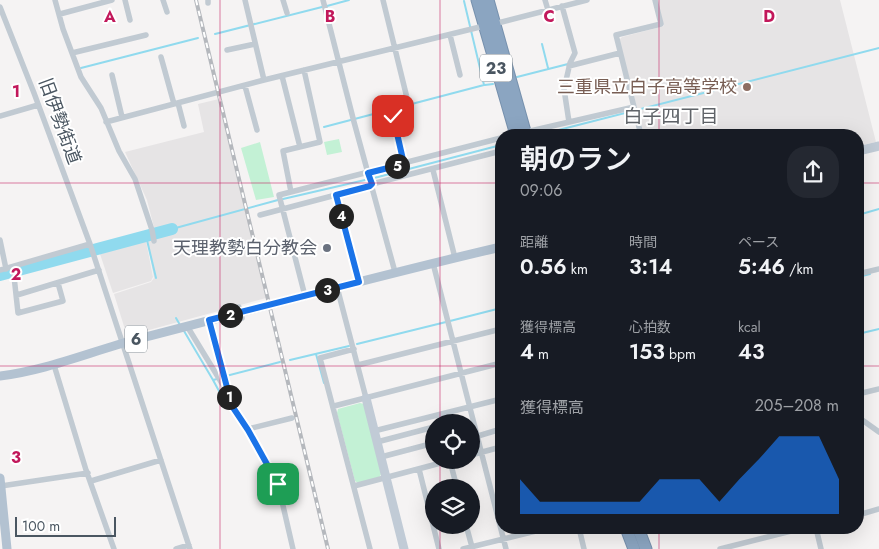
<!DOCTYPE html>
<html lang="ja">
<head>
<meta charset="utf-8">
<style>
	:root { --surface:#171b24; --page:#242831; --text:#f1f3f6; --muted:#9ea1a6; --accent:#1a73e8 }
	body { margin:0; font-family:Jost,"Noto Sans JP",sans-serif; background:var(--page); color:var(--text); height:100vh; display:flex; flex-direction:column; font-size:19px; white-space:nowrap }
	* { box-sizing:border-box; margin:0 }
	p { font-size:16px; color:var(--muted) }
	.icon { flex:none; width:28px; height:28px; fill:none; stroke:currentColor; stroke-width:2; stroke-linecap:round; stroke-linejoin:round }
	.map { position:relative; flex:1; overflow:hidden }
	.side { position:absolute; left:495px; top:129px; width:369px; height:405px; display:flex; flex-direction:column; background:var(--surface); border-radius:20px; box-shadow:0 5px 20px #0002 }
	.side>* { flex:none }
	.buttons { position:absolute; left:425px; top:414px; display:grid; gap:10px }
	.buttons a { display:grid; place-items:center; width:55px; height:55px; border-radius:50%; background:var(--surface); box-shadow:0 5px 20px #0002; font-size:25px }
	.scale { position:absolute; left:15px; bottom:12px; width:101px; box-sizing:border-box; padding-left:5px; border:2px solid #4a5661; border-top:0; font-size:14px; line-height:18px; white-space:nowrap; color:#4a5661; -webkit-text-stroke:4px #fff; paint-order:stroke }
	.pin { position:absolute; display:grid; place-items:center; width:42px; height:42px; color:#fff; margin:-21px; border-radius:10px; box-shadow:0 2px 8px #0006 }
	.km { position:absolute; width:25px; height:25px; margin:-12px; border-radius:50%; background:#222; color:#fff; font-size:14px; line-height:25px; text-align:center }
	.round { display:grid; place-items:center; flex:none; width:52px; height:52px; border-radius:20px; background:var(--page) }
	.head { display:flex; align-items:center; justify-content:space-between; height:85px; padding:0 25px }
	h1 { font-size:28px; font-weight:600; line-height:38px }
	.stats { display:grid; grid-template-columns:repeat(3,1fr); gap:8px; height:85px; padding:5px 25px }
	.stats div { display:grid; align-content:center }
	.stats b { font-size:21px; font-weight:600 }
	.stats small { font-size:14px; font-weight:400 }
	.stats p { font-size:14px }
	.chart { height:140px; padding:10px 25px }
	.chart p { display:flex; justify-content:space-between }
	.chart svg { width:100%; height:90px; margin-top:5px; fill:var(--accent); opacity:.7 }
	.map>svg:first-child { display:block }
</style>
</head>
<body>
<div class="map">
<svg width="879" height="549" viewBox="0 0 879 549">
	<rect width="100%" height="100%" fill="#f5f3f3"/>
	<path fill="#e6e4e5" d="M657,0h183l36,142 -18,4v-11h-214l-25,-95 3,-3 42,-11z
		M219,99l47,199 -139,38 -13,-42 37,-12 3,-4 -7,-37 10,-2 -10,-39 -22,-48 79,-20 -6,-28z
		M146,241l7,36 -2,4 -38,12 -13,-39z"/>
	<path fill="#c3f1d5" d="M339,139l3,13 -15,3 -3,-13z
		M260,142l14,55 -18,3 -15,-52z
		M360,403l4,1 17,70 -2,4 -21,5 -3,-2 -18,-68 1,-4z"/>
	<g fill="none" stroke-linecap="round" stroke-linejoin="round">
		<path stroke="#90daee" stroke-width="2" d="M327,6l22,-6
			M215,34l107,-27
			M542,44l6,24
			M81,68l117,-30
			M517,77l51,-13
			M485,85l8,-1
			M324,127l160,-42 -20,-84
			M539,135l340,-87
			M283,199l95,-22 123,-32
			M858,215l21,-6
			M172,229l106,-29
			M146,236l10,42
			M858,277l12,-3
			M176,318l4,7
			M450,321l51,-13
			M184,331l29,49 4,-1
			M858,334l21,-5
			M357,344l89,-22
			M316,354l8,29
			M290,360l59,-14
			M226,376l54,-14
			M213,380l6,11"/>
		<path stroke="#90daee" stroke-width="12" d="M0,275l172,-46"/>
		<g stroke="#7690ad" stroke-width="13">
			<path id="highway" d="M477,0l39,135
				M488,0l38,135
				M626,528l8,21
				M638,528l8,21"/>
		</g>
		<path stroke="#c1cad2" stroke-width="5.5" d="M55,0l8,29 18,48 20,31 18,43 16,28 17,51 2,11
			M125,0l5,20
			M163,0l4,12
			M208,0v3
			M245,0l19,80
			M283,0l4,13
			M323,0l31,122 41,150
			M383,0l25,102
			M545,0l3,10
			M562,6l13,47 -5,10 -6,26 5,33
			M0,7l34,86 56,151 100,305
			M60,14l52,-14
			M494,24l93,-24
			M450,35l10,40
			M227,50l28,-6
			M72,53l74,-18
			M161,57l13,47
			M569,66l51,-13
			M112,75l10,42
			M282,76l18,71
			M245,86l12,44
			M178,103l6,23
			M0,116l38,-11
			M393,116l11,48
			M106,122l158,-42 220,-54
			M526,132l108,-25
			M641,135l-25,-100 45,-11 -6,-24
			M433,170l22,88
			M291,192l-8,-41 37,-9 -16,-72
			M336,195l23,86
			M260,215l110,-29 2,-2 129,-33
			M0,240l6,29
			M433,263l73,286
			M13,267l5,46 45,-12 -5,-18
			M0,270l90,-26
			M858,274l21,-5
			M337,287l29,111
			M17,295l82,-25
			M305,296l-26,-101 222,-57
			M209,321l23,85 16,23 30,55 15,65
			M187,326l39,64
			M354,349l-34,9 50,191
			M54,365l32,105 28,79
			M358,365l143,-36
			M858,394l21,-5
			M334,406l167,-43
			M858,417l21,15
			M248,429l44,-11
			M374,431l127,-32
			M478,436l23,-7
			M377,442l57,-15
			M471,455l30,-8
			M381,457l53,-14
			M450,461l7,27
			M419,469l20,80
			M91,481l70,-21
			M1,486l87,-13
			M354,486l98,-26
			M858,515l21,-6
			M466,525l6,22
			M579,528l5,21
			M816,528l5,21
			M176,549l13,-4
			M463,549l85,-21
			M720,549l83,-21"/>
		<path stroke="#c1cbd6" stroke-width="9" d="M858,151l21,-5
			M366,398l38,151"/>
		<path stroke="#b3c2d1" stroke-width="9" d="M0,376c49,-6 94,-26 142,-38 120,-31 239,-63 359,-91
			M0,478l7,71"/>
		<use href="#highway" stroke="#8ba5c1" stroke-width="11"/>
		<g stroke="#b5b8bd" stroke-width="4">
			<path id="rail" d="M196,0l132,549"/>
		</g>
		<use href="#rail" stroke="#fff" stroke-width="2" stroke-dasharray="5.5" stroke-linecap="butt"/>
		<path stroke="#c1cad2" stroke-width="5.5" d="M239,307l3,11"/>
	</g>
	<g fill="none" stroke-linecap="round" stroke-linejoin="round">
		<g stroke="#fff" stroke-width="10">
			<path id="route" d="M278,484l-30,-54 -16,-24 -23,-86 150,-38 -23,-87 34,-9 2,-2 -4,-11 36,-9 -11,-48"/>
		</g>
		<use href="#route" stroke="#1a73e8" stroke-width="6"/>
	</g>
	<path fill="none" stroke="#c2185b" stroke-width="1" stroke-opacity="0.55" d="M220,0v549M440,0v422M659,0v135M0,183h501M858,183h21M0,366h501M858,366h21M440,460v28M440,525v24M659,528v21"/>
	<circle fill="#8d6e63" stroke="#fff" stroke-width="2" cx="747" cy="87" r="5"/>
	<circle fill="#6b7280" stroke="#fff" stroke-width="2" cx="327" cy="248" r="5"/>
	<g text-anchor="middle" stroke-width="4" stroke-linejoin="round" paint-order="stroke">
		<g fill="#fff" stroke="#808990" stroke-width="1">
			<rect x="480" y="54.5" width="32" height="27" rx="4"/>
			<rect x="125" y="325.5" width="22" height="27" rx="4"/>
		</g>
		<g font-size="16" font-weight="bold" fill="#4a5661">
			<text x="496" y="74">23</text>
			<text x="136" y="345">6</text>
		</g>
		<g font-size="18" fill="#785e54" stroke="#fff" text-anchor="end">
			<text x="737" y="93">三重県立白子高等学校</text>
		</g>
		<g font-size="18" fill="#4a5661" stroke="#fff">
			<text transform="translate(60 121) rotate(70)" y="6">旧伊勢街道</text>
		</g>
		<g font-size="18" fill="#5b616d" stroke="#fff" text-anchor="end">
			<text x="317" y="254">天理教勢白分教会</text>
		</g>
		<g font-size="19" fill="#5f6368" stroke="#fff">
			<text x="671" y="123">白子四丁目</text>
		</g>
	</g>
	<g font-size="16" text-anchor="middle" font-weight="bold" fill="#c2185b" stroke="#fff" stroke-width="4" stroke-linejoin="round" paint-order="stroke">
		<text x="110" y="22">A</text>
		<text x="330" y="22">B</text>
		<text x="549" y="22">C</text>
		<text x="769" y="22">D</text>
		<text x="16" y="97">1</text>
		<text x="16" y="280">2</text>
		<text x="16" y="463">3</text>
	</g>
</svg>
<div class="buttons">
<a><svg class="icon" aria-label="locate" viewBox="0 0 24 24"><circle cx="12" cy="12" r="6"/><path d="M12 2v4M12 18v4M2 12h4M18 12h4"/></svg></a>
<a><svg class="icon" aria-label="layers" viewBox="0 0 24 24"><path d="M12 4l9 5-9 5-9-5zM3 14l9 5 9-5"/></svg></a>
</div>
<div class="scale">100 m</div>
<div class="pin" style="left:278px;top:484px;background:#1e9e55"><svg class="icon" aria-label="arrive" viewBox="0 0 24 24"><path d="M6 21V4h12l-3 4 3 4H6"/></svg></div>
<div class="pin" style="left:393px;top:116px;background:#d93025"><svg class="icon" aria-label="check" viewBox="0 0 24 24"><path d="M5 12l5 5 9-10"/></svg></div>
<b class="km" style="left:229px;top:397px">1</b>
<b class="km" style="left:230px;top:315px">2</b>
<b class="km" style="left:327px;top:290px">3</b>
<b class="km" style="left:341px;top:216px">4</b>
<b class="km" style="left:397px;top:166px">5</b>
<section class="side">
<div class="head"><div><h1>朝のラン</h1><p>09:06</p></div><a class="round"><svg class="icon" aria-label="share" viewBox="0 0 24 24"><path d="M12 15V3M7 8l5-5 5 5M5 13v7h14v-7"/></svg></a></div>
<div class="stats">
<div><p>距離</p><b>0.56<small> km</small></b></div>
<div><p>時間</p><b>3:14</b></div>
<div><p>ペース</p><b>5:46<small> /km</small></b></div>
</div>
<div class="stats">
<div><p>獲得標高</p><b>4<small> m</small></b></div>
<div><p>心拍数</p><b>153<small> bpm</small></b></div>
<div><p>kcal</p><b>43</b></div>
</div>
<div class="chart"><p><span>獲得標高</span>205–208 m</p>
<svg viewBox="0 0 160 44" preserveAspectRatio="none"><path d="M0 44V27L10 38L20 38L30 38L40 38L50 38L60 38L70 27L80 27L90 27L100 38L110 27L120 17L130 6L140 6L150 6L160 27V44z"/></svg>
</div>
</section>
</div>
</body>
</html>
